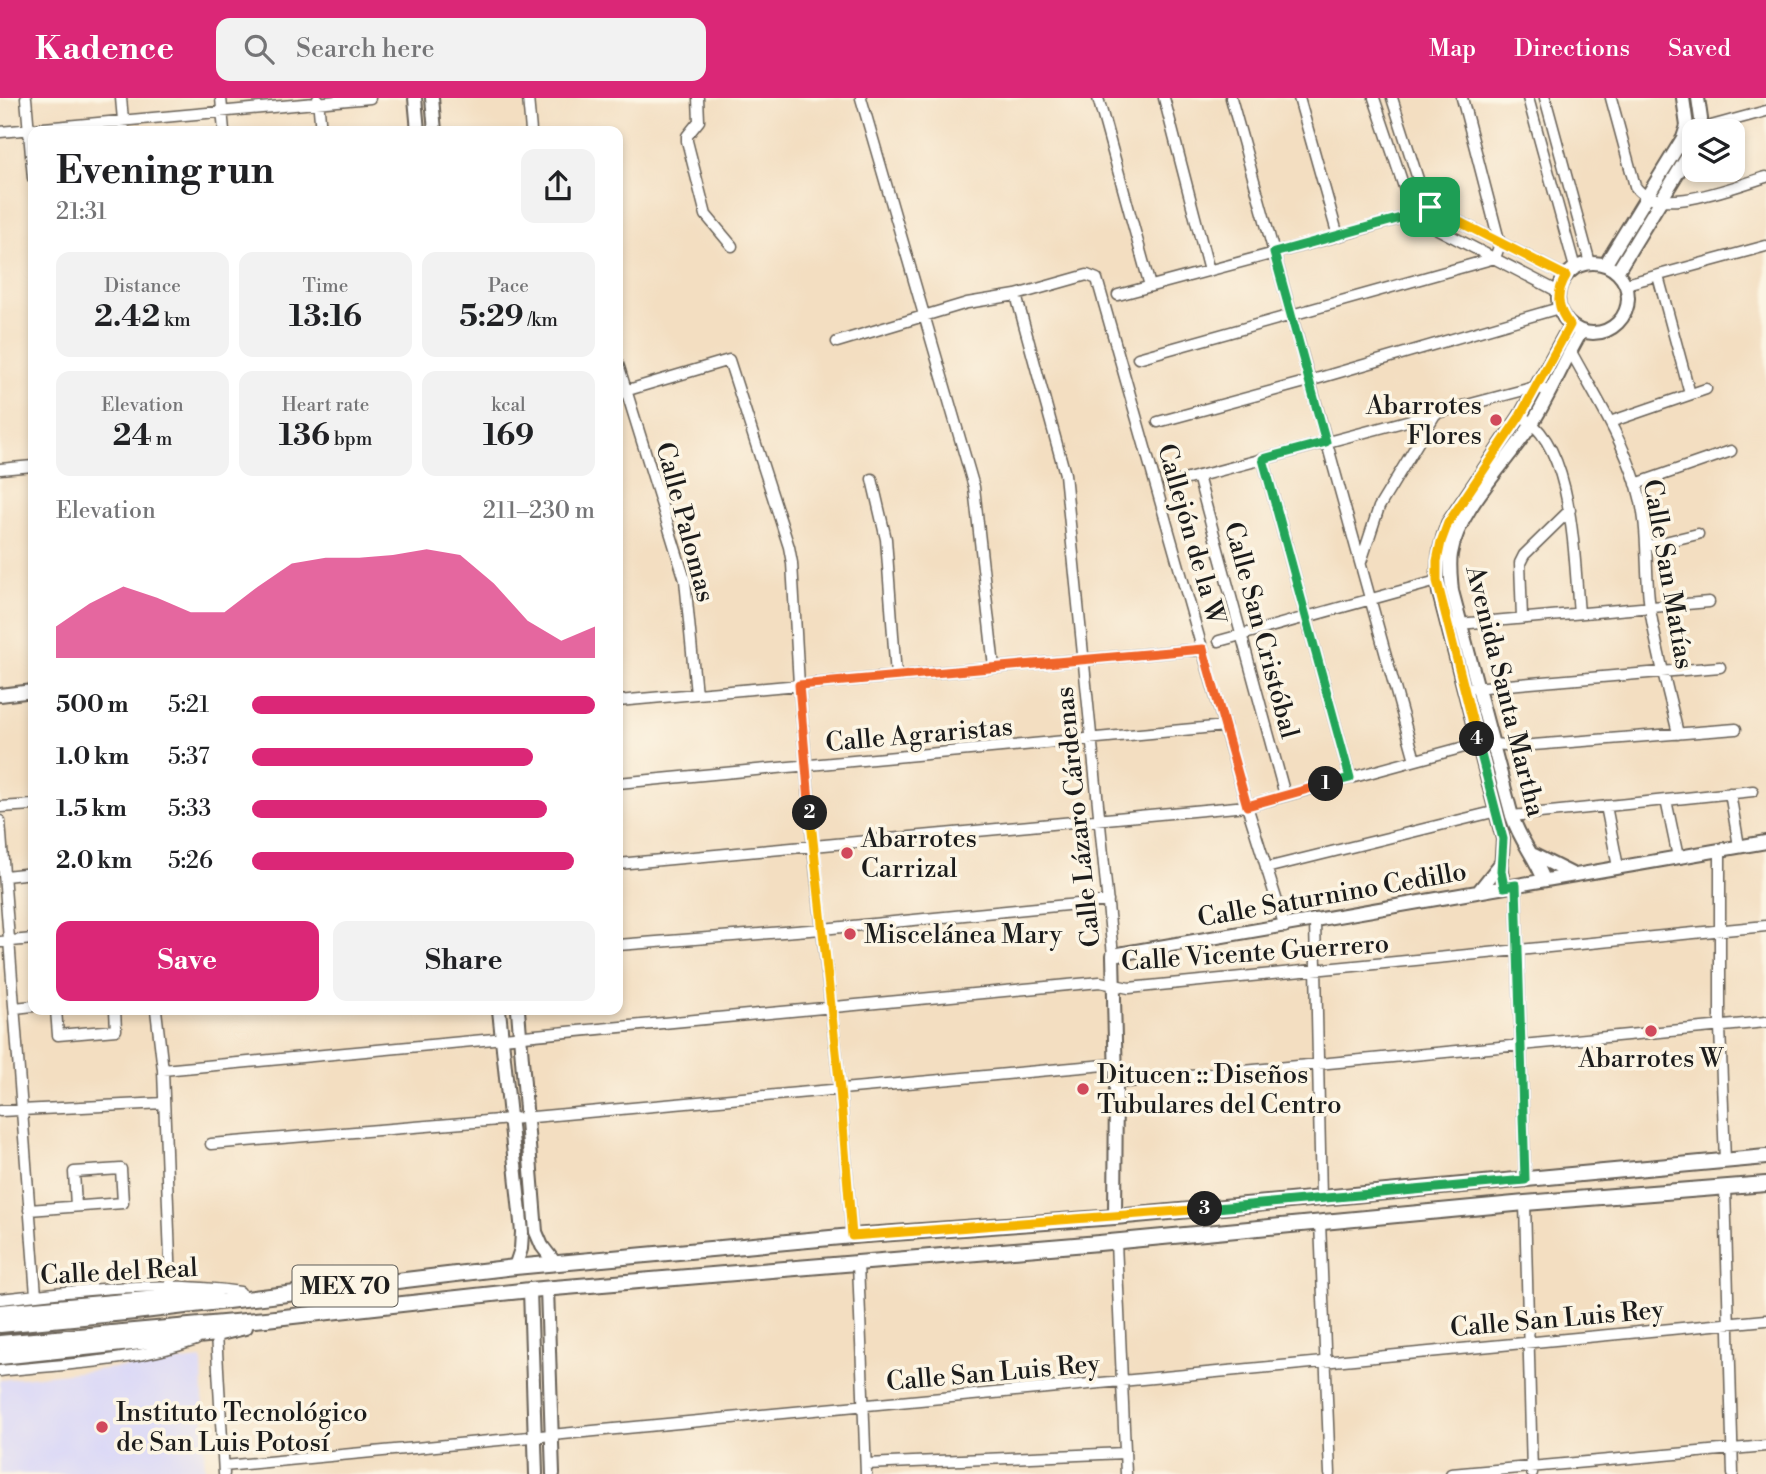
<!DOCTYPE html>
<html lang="en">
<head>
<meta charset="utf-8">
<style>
	:root { --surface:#fff; --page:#f2f2f2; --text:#202124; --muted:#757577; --accent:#db2777 }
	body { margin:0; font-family:"Libre Bodoni",serif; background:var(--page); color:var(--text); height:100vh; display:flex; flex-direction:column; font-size:26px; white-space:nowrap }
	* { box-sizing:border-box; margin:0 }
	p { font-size:23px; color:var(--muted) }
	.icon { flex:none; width:38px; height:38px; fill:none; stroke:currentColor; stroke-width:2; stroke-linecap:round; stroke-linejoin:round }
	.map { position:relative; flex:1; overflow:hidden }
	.drawer { position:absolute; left:28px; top:28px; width:595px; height:889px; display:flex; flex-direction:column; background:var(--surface); border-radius:14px; box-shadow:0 4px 10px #0003 }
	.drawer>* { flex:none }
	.fabs { position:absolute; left:1682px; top:21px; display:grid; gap:14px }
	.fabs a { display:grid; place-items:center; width:63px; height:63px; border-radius:14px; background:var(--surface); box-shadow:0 4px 10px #0003; font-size:35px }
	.pin { position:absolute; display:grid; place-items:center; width:60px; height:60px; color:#fff; margin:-30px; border-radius:14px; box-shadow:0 4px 10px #0006 }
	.km { position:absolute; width:35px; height:35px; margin:-18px; border-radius:50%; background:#222; color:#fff; font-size:19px; line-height:35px; text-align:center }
	.round { display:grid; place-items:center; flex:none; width:74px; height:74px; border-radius:14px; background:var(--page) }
	.overview { display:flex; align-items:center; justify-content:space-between; height:119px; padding:0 28px }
	h1 { font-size:38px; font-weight:700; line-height:52px }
	.figures { display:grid; grid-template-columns:repeat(3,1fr); gap:10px; height:119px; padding:7px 28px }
	.figures div { display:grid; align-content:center; border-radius:14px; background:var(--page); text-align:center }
	.figures b { font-size:30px; font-weight:700 }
	.figures small { font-size:19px; font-weight:400 }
	.figures p { font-size:19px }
	.chart { height:196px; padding:14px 28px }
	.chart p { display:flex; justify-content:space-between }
	.chart svg { width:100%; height:126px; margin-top:7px; fill:var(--accent); opacity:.7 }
	.button { display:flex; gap:14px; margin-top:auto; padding:14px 28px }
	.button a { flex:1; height:80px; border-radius:14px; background:var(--accent); color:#fff; font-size:28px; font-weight:700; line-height:80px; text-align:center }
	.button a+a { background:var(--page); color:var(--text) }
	ul { padding:0 28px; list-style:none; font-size:23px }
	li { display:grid; grid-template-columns:112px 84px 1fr; align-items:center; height:52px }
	li i { height:18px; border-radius:9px; background:var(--accent) }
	header { display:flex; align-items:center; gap:42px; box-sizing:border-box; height:98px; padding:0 35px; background:var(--accent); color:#fff }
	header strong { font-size:33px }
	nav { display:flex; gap:38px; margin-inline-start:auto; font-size:24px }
	.search { width:490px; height:63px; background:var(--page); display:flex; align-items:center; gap:18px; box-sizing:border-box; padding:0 24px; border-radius:14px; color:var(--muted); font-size:26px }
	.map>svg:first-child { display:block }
</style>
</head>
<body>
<header>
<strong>Kadence</strong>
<div class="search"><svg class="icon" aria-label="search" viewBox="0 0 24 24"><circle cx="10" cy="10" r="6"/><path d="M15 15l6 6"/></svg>Search here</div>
<nav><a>Map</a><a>Directions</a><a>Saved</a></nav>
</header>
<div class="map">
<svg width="1766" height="1376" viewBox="0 0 1766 1376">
	<rect width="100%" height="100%" fill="#fcf5e5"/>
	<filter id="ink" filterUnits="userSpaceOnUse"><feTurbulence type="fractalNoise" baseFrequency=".0143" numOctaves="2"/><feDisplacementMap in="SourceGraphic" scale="14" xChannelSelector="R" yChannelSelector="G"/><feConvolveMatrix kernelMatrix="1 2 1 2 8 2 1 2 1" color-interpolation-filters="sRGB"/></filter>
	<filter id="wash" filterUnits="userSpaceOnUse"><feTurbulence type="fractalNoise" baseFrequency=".00686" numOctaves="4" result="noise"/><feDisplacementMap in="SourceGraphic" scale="28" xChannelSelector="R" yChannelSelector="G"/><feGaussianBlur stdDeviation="1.57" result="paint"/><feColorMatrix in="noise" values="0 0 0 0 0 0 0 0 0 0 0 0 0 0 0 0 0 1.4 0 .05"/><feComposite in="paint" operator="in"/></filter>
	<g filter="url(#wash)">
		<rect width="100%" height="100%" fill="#f3dec1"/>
		<path fill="#d9d7f8" d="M202,1261l3,115h-205v-94z"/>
	</g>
	<g filter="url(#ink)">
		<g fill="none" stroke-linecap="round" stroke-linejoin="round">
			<g stroke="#676056" stroke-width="13">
				<path id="minor" d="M26,0l7,80
					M121,0l3,33
					M221,0l3,33
					M528,0l3,33
					M698,0l1,23 -12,15v5l19,74 26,31
					M861,0l113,389 20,180
					M1098,0l52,188
					M1164,0l45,173
					M1231,0l184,662
					M1299,0l39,138
					M1374,0l36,107 5,9 9,8 135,70
					M1392,0l32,100 6,9 136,69
					M1528,0l47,170
					M1545,0l45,165
					M1611,0l24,88c21,33 100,0 131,-9
					M318,1l3,32
					M1700,31l66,-18
					M0,34l370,-34
					M1658,178l32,118
					M1626,186l140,-38
					M1016,197l49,179 48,481
					M1118,197l220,-59 77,-22 15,-7
					M837,244l130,-39 49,-8 71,-20 10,4 150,527 38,121
					M1570,252c24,44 52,88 67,136 13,42 7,80 13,122 6,42 19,85 28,126
					M1138,260l357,-100 5,-14 -38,-146
					M618,266l67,216 11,114
					M618,295l111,-33 60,187 3,16 7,122 14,161 27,243 12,147
					M1520,318c54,25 54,145 59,197
					M1158,324l151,-41 250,-73
					M1610,324l96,-33
					M1263,361l87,319
					M0,371l33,-3
					M1198,378l87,319
					M872,381l14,60 10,137
					M1169,386l366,-97 14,4
					M1636,386l95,-33
					M1648,448l50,-12
					M1361,464l18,-55 57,-94
					M1522,520l-2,-55 4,-8 46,-45
					M1447,527l262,-23
					M1219,543l218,-60
					M1473,590l247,-21
					M618,603l585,-52
					M618,685l607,-57
					M1730,695l9,53
					M1666,702l12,57
					M1606,708l12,61
					M0,709l33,-2
					M1512,718l241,-25
					M0,723l36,474
					M1720,752v177l5,134
					M618,766l629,-58 232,-63 41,3 216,-17
					M1266,770l231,-57
					M5,778l28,-3
					M1516,787l9,294
					M1315,823l6,277
					M0,844l33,-3
					M618,847l204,-16 286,-28
					M15,910l18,-2
					M56,912l2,25 58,-5 -1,-20
					M156,912l7,60 8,216
					M163,972l937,-88 29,6 637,-62
					M1116,985l650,-61
					M0,1013l164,-8
					M211,1046l300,-25 605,-55
					M1725,1090l8,286
					M1525,1105l7,270
					M29,1112l94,-7 -2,-34 -47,3 2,34
					M1320,1124l10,252
					M1116,1144l10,232
					M858,1165l8,211
					M0,1201c79,-9 161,-19 240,-7
					M210,1238l6,-2 8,140
					M0,1273c65,-7 133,-9 196,-31
					M866,1366l259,-11
					M224,1368l1542,-146
					M1451,1376l315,-28"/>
			</g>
			<g stroke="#676056" stroke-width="16">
				<path id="tertiary" d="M415,0l3,33
					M432,0l3,33
					M1698,0l3,21 -1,12
					M1558 200a35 35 0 1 1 70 0a35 35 0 1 1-70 0Z
					M1605,167l78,-127 4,-12 -4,-28
					M1617,174l77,-126
					M0,597l33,-4
					M1534,757l40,20
					M1544,782c-9,-24 -24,-39 -32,-64l-60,-225c-1,-13 -3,-25 -1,-37 7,-45 58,-93 82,-132 18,-29 31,-61 48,-90
					M1504,789l-3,-16 2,-32 -64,-246c-4,-25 0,-47 9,-70l72,-107 50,-91
					M1478,794l23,-29
					M499,912l23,222 -1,17 -6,18
					M518,912l18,222 6,14 13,17
					M1115,1119l1,-134 -3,-128 653,-113
					M547,1190l6,186
					M530,1192l6,184"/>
			</g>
			<g stroke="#676056" stroke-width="18">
				<path id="primary" d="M0,1214l215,-19
					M0,1227l135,-13 380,-45 337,-31 263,-19 651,-60
					M0,1245l266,-24 264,-29 569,-47 426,-40 241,-19
					M0,1259l216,-23 29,-7"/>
			</g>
			<use href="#minor" stroke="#fff" stroke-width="10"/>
			<use href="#tertiary" stroke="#fff" stroke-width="12"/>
			<use href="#primary" stroke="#fff" stroke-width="14"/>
		</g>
	</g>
	<g fill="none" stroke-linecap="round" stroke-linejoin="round" filter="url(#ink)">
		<g stroke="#fff" stroke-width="14">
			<path id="split-1" d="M1326,686l24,-6 -87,-319 63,-17 -52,-189 141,-39 15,-7"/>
		</g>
		<g stroke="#fff" stroke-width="14">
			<path id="split-2" d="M810,715l-11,-128 404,-36 44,157 79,-22"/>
		</g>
		<g stroke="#fff" stroke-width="14">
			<path id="split-3" d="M810,715l30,276 12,147 353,-27"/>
		</g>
		<g stroke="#fff" stroke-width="14">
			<path id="split-4" d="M1205,1111l320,-29 -9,-295 -12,2 -3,-16 2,-32 -26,-100"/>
		</g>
		<g stroke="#fff" stroke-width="14">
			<path id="split-5" d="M1430,109l136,69c-11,18 -9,33 4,49l-50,91 -72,107 -7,19 -4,19v20l40,158"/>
		</g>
		<use href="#split-1" stroke="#22a559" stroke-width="9"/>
		<use href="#split-2" stroke="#f0652b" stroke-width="9"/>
		<use href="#split-3" stroke="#f5b400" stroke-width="9"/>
		<use href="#split-4" stroke="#22a559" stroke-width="9"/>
		<use href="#split-5" stroke="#f5b400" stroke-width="9"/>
	</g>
	<g fill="#d1495b" stroke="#fcf5e5" stroke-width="2.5">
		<circle cx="1496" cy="322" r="7"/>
		<circle cx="847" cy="755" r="7"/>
		<circle cx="850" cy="836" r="7"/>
		<circle cx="1651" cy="933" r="7"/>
		<circle cx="1083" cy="991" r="7"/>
		<circle cx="102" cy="1329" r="7"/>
	</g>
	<g text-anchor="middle" stroke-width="7" stroke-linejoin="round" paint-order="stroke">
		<rect fill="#fcf5e5" stroke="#5f5d58" stroke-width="2" x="292.5" y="1167.5" width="105" height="41" rx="5"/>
		<g font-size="24" font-weight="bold" fill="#1c1c1c">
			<text x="345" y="1196">MEX 70</text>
		</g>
		<g font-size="26" fill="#1c1c1c" stroke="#fcf5e5" text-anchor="start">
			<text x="1482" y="316" text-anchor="end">Abarrotes<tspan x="1482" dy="30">Flores</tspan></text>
			<text x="861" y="749">Abarrotes<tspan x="861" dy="30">Carrizal</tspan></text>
			<text x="864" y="845">Miscelánea Mary</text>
			<text x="1651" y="969" text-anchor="middle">Abarrotes W</text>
			<text x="1097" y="985">Ditucen :: Diseños<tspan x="1097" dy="30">Tubulares del Centro</tspan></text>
			<text x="116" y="1323">Instituto Tecnológico<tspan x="116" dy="30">de San Luis Potosí</tspan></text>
		</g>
		<g font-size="26" fill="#1c1c1c" stroke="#fcf5e5">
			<text transform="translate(686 424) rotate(75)" y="9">Calle Palomas</text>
			<text transform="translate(1192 436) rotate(74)" y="9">Callejón de la W</text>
			<text transform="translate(1669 476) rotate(80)" y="9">Calle San Matías</text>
			<text transform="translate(1262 532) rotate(75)" y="9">Calle San Cristóbal</text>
			<text transform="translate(1506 593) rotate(76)" y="9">Avenida Santa Martha</text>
			<text transform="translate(919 636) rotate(-5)" y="9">Calle Agraristas</text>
			<text transform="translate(1077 719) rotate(-96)" y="9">Calle Lázaro Cárdenas</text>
			<text transform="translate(1332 796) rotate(-10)" y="9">Calle Saturnino Cedillo</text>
			<text transform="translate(1255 854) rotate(-4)" y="9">Calle Vicente Guerrero</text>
			<text transform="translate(119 1173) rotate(-3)" y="9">Calle del Real</text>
			<text transform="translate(1557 1220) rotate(-5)" y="9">Calle San Luis Rey</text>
			<text transform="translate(993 1274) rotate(-5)" y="9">Calle San Luis Rey</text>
		</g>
	</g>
</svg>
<div class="fabs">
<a><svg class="icon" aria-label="layers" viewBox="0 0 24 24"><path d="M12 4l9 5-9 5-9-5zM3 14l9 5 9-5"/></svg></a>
</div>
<div class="pin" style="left:1430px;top:109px;background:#1e9e55"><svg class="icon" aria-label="arrive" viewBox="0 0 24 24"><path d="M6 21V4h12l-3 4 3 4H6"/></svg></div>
<b class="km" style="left:1326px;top:686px">1</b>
<b class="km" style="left:810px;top:715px">2</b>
<b class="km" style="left:1205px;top:1111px">3</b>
<b class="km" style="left:1477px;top:641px">4</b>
<section class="drawer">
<div class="overview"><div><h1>Evening run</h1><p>21:31</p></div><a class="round"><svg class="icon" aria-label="share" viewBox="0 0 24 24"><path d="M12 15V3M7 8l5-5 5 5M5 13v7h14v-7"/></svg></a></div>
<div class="figures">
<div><p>Distance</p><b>2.42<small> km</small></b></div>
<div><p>Time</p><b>13:16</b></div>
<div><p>Pace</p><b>5:29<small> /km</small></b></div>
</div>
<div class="figures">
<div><p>Elevation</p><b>24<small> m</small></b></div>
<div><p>Heart rate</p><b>136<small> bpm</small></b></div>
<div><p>kcal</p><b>169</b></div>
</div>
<div class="chart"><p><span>Elevation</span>211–230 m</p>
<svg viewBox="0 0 160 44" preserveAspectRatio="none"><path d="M0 44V33L10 25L20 19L30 23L40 28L50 28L60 19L70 11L80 9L90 9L100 8L110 6L120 8L130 18L140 31L150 38L160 33V44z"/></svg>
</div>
<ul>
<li><b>500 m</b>5:21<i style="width:100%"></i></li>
<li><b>1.0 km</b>5:37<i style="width:82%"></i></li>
<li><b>1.5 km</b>5:33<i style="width:86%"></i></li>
<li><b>2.0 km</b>5:26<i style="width:94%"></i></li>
</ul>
<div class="button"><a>Save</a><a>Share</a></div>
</section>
</div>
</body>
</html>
